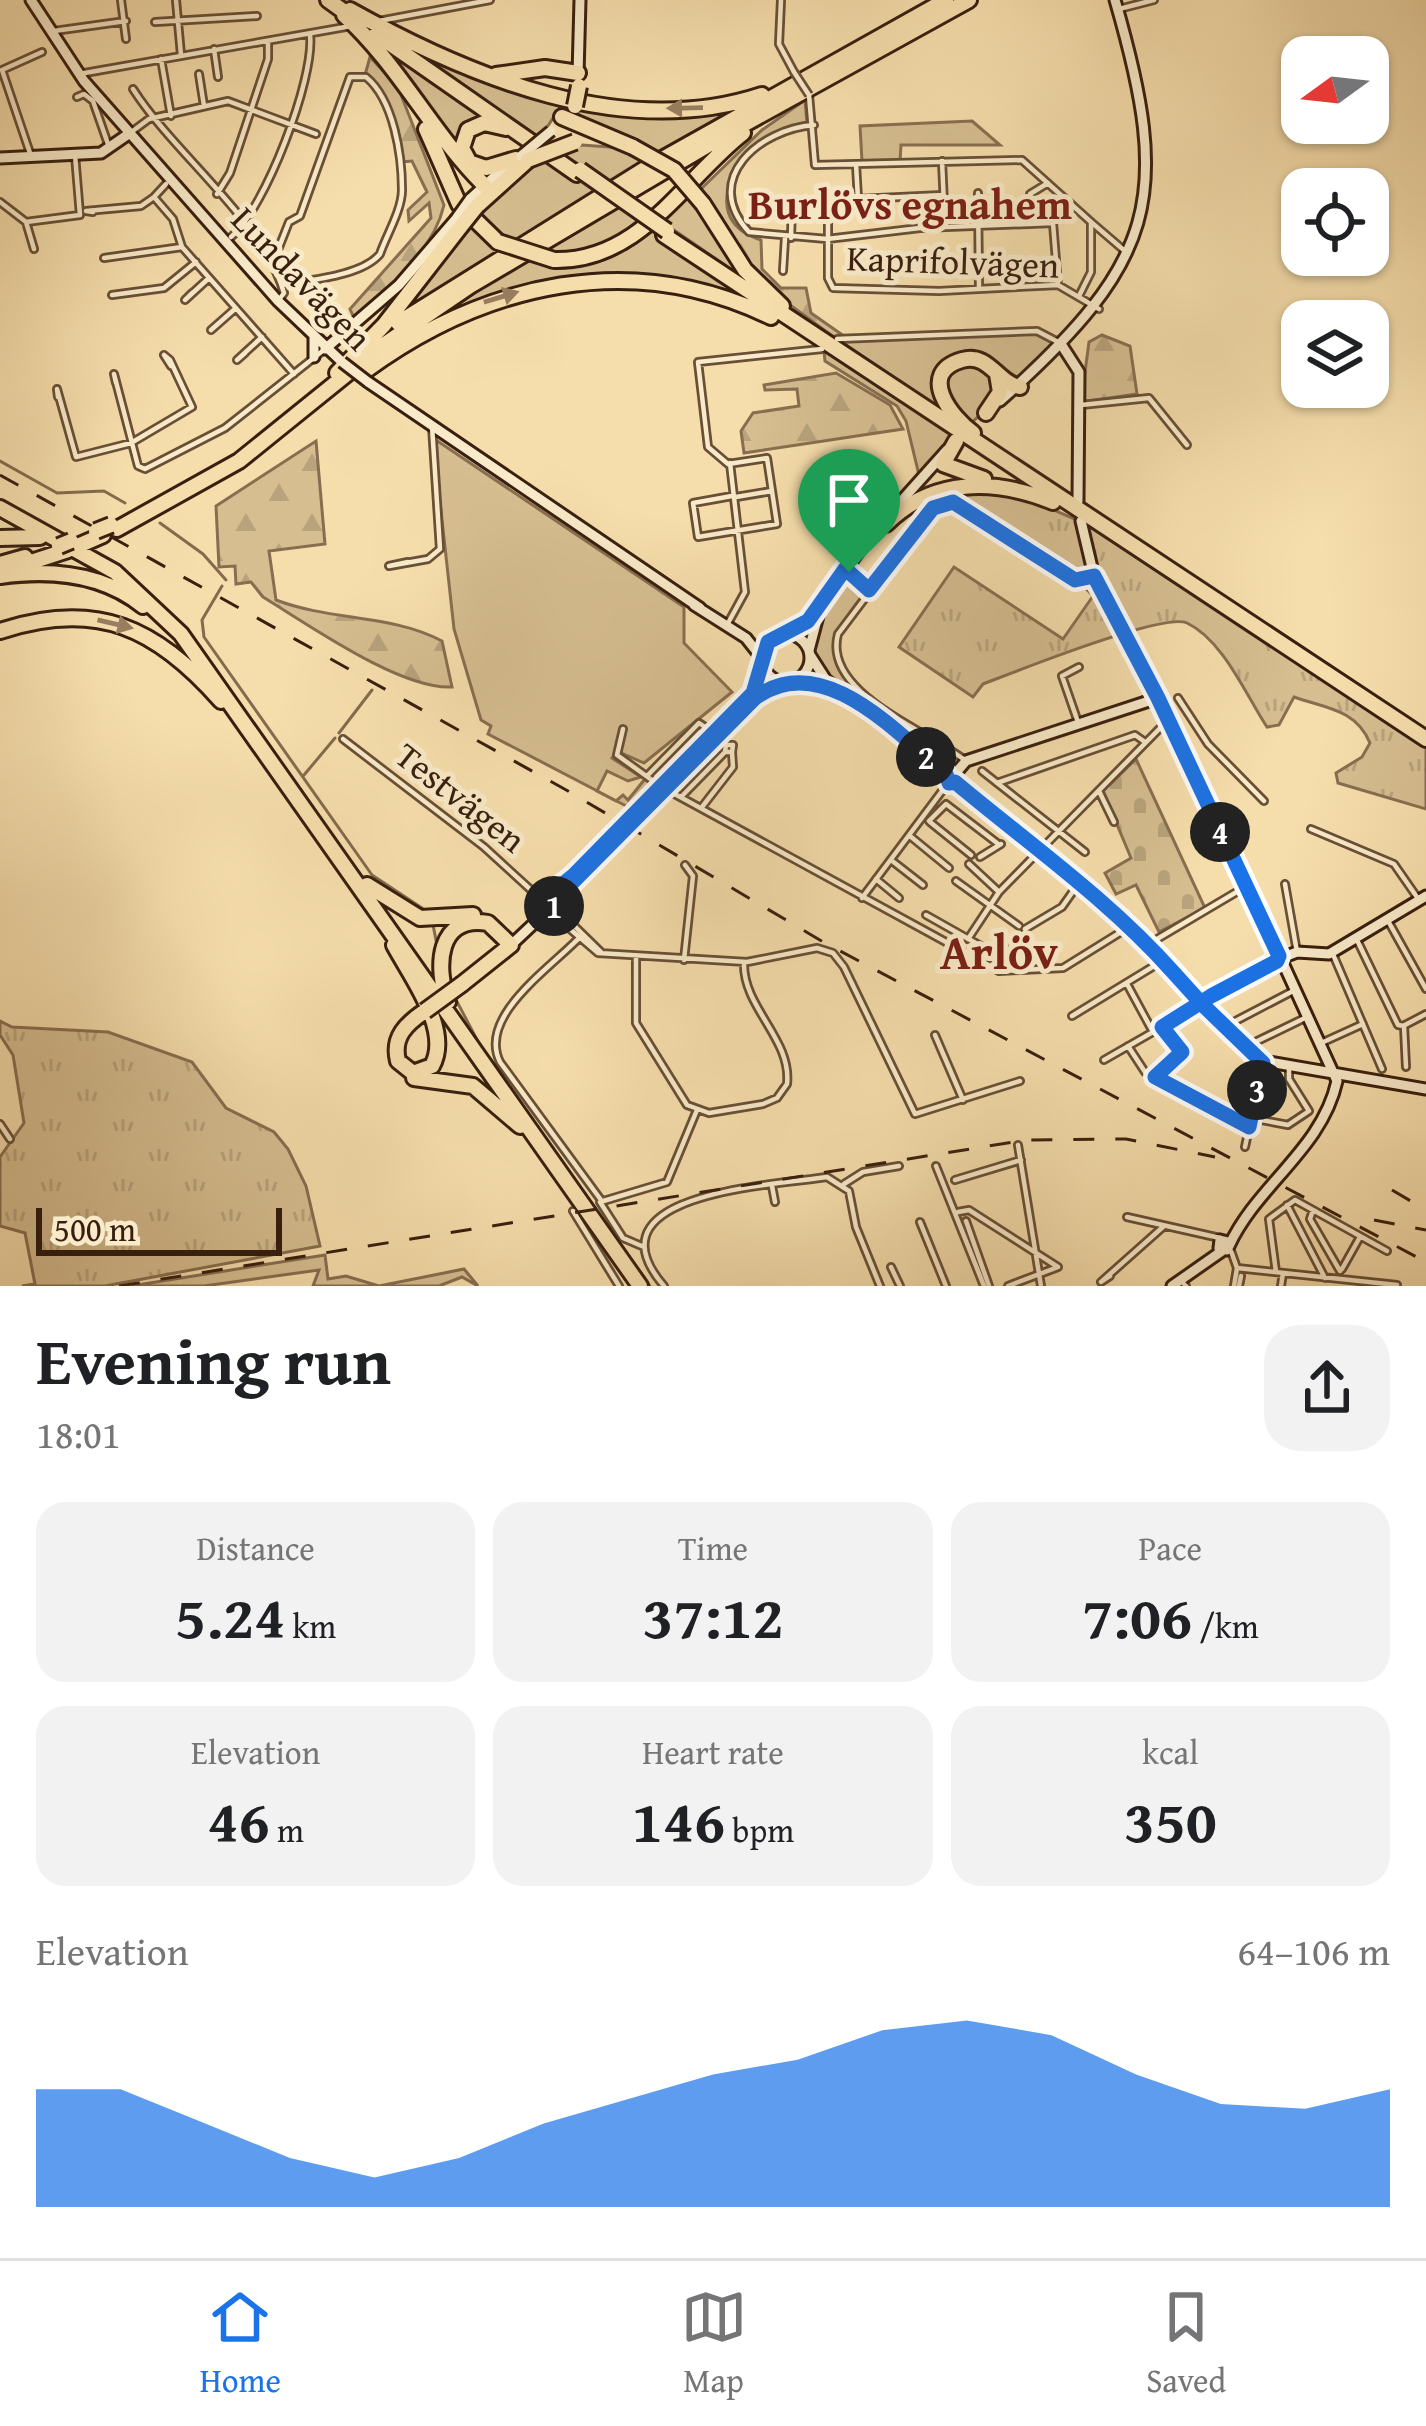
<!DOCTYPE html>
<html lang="en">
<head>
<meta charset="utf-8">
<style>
	:root { --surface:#fff; --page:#f2f2f2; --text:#202124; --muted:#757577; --line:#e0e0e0; --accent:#1a73e8 }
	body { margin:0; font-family:"Gentium Book Plus",serif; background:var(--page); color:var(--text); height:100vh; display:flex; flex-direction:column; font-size:45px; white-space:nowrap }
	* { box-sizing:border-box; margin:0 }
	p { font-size:39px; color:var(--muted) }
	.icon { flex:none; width:66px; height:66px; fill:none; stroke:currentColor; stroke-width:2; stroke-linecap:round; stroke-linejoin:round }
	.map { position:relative; height:1286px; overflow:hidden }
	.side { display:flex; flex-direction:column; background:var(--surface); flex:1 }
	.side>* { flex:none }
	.needle { width:78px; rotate:255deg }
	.buttons { position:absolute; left:1281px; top:36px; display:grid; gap:24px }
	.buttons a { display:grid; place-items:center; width:108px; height:108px; border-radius:24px; background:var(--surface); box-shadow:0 3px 9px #0004; font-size:60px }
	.scale { position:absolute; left:36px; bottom:30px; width:246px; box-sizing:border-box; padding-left:12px; border:6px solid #391f0f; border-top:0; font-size:33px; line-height:42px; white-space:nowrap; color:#391f0f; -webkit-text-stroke:9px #f9eac9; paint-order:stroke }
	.pin { position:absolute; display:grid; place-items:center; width:102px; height:102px; color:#fff; margin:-123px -51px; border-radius:50% 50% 50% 0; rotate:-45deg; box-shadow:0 0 12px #0007 }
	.pin .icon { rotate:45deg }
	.km { position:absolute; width:60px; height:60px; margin:-30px; border-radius:50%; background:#222; color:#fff; font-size:33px; line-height:60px; text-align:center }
	.round { display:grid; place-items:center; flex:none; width:126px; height:126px; border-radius:36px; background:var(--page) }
	.head { display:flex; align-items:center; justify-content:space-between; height:204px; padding:0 36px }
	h1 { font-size:66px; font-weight:700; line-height:90px }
	.metrics { display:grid; grid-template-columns:repeat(3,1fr); gap:18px; height:204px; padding:12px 36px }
	.metrics div { display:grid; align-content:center; border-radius:30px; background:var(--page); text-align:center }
	.metrics b { font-size:60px; font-weight:700 }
	.metrics small { font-size:33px; font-weight:400 }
	.metrics p { font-size:33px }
	.chart { height:336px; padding:24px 36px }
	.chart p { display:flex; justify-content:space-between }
	.chart svg { width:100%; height:216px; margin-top:12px; fill:var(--accent); opacity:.7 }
	.menu { display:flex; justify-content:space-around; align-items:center; height:168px; border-top:3px solid var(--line); background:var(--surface); font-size:33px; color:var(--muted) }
	.menu a { display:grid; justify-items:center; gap:6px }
	.menu .active { color:var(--accent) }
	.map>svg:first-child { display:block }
</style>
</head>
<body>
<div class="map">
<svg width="1426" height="1286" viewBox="0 0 1426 1286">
	<defs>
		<pattern id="forest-firs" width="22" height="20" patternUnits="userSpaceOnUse" patternTransform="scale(3)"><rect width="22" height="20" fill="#d6be91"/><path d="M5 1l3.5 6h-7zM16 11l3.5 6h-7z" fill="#b8a37c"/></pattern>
		<pattern id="cemetery-stones" width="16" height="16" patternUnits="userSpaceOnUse" patternTransform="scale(3)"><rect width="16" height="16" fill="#d6be91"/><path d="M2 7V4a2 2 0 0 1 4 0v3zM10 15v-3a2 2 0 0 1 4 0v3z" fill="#b8a37c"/></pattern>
		<pattern id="park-tufts" width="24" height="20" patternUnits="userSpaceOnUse" patternTransform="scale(3)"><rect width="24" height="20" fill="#d6be91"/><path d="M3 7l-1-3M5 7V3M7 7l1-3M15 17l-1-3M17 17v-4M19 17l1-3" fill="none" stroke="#b8a37c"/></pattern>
	</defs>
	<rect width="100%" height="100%" fill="#f6deac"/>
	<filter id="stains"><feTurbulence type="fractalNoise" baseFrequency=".00167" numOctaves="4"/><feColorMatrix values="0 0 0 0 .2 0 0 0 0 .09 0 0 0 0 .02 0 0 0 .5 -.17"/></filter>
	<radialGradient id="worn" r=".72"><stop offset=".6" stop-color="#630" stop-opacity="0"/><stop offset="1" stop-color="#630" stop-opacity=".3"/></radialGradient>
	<path fill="#d6be91" stroke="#886e50" stroke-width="3" d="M370,36l122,82 -17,5 -15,26z
		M407,45l159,53 -26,40z
		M766,95l-105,61 -82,-39 -1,-9 81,2z
		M972,121l28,24h-99l-1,16h-38l-2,-35z
		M582,145l41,3 30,12 -42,26 -53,-35z
		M543,155l55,38 -86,52 -40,-28z
		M687,188l64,95 -93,-64z
		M614,204l30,20 -66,32 -45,-3z
		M468,221l37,28 -127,86z
		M648,228l138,94 -89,-35 -162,-2 -171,80 160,-107 41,5z
		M1035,333l22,11 -42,41 -34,-26 -41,18 17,46 -118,-83z
		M824,351l132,85 -37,39 -13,-54 -9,-15 -72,-45z
		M978,361l20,24 -12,24 -18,17 -24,-26 4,-29z
		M433,438l251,169v36l48,49 -88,71 -27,-12 -5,7 29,19 -13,4 -21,-10 -10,20 19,10 7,-6 5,5 17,-21 7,6 -22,23 -142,-74 3,-8 -10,-6 -27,-91z
		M847,579l15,9 1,7c-32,41 -46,68 4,103l-5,7c-13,-11 -37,-24 -46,-38 -17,-30 12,-68 31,-88z
		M325,1255l3,24 18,-3 33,10 85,-17 14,17 -16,-9 -23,9h-126l6,-16 -115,16h-73z"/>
	<path fill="url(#forest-firs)" stroke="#886e50" stroke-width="3" d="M370,57l28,30 46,118c-11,48 -56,82 -90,113l-4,-9 81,-91 -2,-15 -20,18 -1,-11 19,-18 -15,-31 -12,1c3,-28 -12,-70 -35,-87z
		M805,100l2,23c-58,4 -121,94 -46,117l1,29 19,19h25l5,25 30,21 -6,4 -72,-53 -62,-96 61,-59z
		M1102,335l28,11 7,48 -56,8 8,-60z
		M836,373l54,32 13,24 -159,24 -3,-22 12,-18 46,-7 -2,-17 -32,1 -1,-5z
		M316,441l9,103 -56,7 7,49c55,21 115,14 166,41l10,46c-51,3 -143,-62 -189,-90l-12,-15 -15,2 -1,-18 -16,1 -3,-61z"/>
	<path fill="url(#cemetery-stones)" stroke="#886e50" stroke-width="3" d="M1136,759l69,149 -46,24 -23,-47 -20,9 -11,-21 26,-15 -28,-67z"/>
	<path fill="url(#park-tufts)" stroke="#886e50" stroke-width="3" d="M982,491l37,4 65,28 342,222v64l-88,-26 -2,-10 26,-16 8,-14c-14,-34 -45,-35 -76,-46l-15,28 -12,2c-21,-32 -44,-87 -80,-104 -23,-11 -170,48 -204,61l-10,13 -74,-50 55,-80 109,72 30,-43 -22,-23 -108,-73 -29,4 -4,-6z
		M0,1021l12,6 96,5 84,30 34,46 48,24 14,17 18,37 14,60 -215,40h-83l13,-2 -10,-51 -25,-7v-69l24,-34 -11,-68 -13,-20z"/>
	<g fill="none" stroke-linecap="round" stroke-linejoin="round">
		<path stroke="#846b4d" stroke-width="3" d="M0,461l57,32 47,-2 21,12
			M160,523l43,31 23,26
			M222,586l-20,34 2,17 168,238 53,35
			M339,733l33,-43
			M304,775l31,-37
			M433,925l4,20
			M454,996l29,55
			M520,1103l130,183"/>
		<g stroke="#684f36" stroke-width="10">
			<path id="street" d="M121,0l5,39
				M176,0l5,55
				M781,0l-2,44 15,28
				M1119,9l35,-9
				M379,21l111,-21
				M155,22l102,-6
				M54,31l72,-10
				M214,49l4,28
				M161,59l10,57
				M79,74l272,-48
				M199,74l5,32
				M133,89c42,66 130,131 151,204l-6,8
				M809,95l6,70 207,-5 69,62v50l-12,24
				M77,97l7,-3 9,7 15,43
				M814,125c-54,4 -114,54 -65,107l78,7 93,-11 133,-5 5,62
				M130,133l19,-14 79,-18 88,33
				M31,156l-29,-86 40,-18
				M942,161l3,65
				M856,164l2,35 85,-4
				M978,193l1,94
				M217,194l13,-21 38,-114v-17
				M154,197l12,-13
				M828,200v78l5,10 106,3 119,-6 41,24
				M0,202l26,20 8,27
				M1030,208v-14l18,-11
				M93,212l-7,-1 55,-5 13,-9 19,22 9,28 112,127
				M26,222l54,-7 -5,-60
				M1091,222l35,30
				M231,237c34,-28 84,-159 79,-202
				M791,238l1,-34
				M104,258l78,-11
				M274,260l15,-38 11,-6 50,-139h16c28,23 36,79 36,113 0,20 -16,46 -22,64 -18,22 -71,26 -98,31
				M783,271l2,-33
				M192,293l-7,7 24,-22
				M112,295l52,-7 32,-26
				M219,323l-8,7 25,-22
				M837,339l200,-8 23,12
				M245,353l-8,7 25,-23
				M116,383l-2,-9 24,92 7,3 80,-41 100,-79
				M58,397l-1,-8 19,68 55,-14 61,-36 -22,-47 -6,-5 7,11
				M1081,405l68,-7 38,47
				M728,464l39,-6 10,66 -79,13 -5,-34 39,-7
				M728,464l-20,-17 -10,-85 124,-13
				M736,497l36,-6
				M408,562l-19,4 39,-7 12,-10 -8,-123
				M846,570l24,18
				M727,625l18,-33 -15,-129
				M1079,667l-17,9 17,49
				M1178,698l30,46 56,57
				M623,729l-6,26 39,28
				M343,739l141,108 58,53
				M966,761c-39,-31 -144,-68 -128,-127l95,-126 12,-6 20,5 110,73 19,-4
				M982,771l103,81
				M647,776l52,-53 15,10
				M997,783l138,-48 10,7
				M1099,791l15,31
				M671,792l328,179 64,-3 66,-41
				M681,797l44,-45 1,-7h7l-1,7h-7
				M702,807l31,-40 -1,-15
				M929,821l17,-17 51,39
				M930,822l41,33
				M1311,829l83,35 25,36
				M910,836l39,32
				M980,857l21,-13
				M891,860l32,25
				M969,864l30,28
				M876,879l23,19
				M956,881l63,45
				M1285,884l12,68
				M862,898l86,-115
				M554,906l47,46
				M549,911l49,42 149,9 70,-14 16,5 11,14 71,147 105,-33
				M926,915l78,44 7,-12
				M1387,919l39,70
				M1025,929l37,-22 19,-27
				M581,936c-29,31 -104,80 -81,126l101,138
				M1356,938l42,87 6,1 2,41
				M968,939l31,-47 167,-170
				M1147,945l98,-58
				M1332,952l50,117
				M636,958v65l51,82 22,8 54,-9 14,-6 10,-14c5,-44 -43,-76 -43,-119
				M684,960l9,-84 -8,-11
				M1127,984l26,48
				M1072,1016l82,-50
				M1405,1025l21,-11
				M1224,1027l69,-36
				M935,1035l28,65
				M1319,1044l44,-20
				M1128,1046l17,26 104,55
				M1247,1046l60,-29
				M1104,1060l173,-99
				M1155,1077l27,-25 -20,-25
				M1251,1118l37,7 21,-14 -20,-32v-10
				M0,1124l10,15
				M1018,1145l23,141
				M1245,1147l18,-84
				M936,1166l48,120
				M955,1180l66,-20
				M844,1184l19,-12 36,-6
				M772,1186l3,16
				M1287,1205l38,73
				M1313,1210l-3,9 30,52
				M573,1211l46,75
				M958,1212l11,-2 89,57
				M1127,1217l93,21
				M966,1221l23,65
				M920,1222l26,64
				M644,1247l-21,-9 -23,-36 67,-20 30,-72
				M1231,1251l6,17 -3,18
				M891,1267l9,19
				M1237,1268l160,17
				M1342,1269l18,-32
				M1276,1272l-7,-53 26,-19 92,51
				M1110,1276l-9,6 63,-56
				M1184,1284l2,2
				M664,1286c-81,-94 113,-101 163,-109l22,14 7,36 24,59
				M1008,1286l50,-19
				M1239,1286l2,-10
				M1281,1286l2,-13"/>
		</g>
		<g stroke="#391f0f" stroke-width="15">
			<path id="secondary" d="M31,0l53,81 194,220 64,61
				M578,75l2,-75
				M0,158l101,-5 29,-20
				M470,199l36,-33
				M314,337v20
				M1061,344l18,28 -1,129
				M325,349l74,-64 56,-65
				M368,382l332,226
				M1000,401c156,-140 173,-201 115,-401
				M1081,521l13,55 64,122 121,258
				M694,605l52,33 15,19
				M762 658a24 24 0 1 1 48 0a24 24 0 1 1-48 0Z
				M783,634l27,-15 60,-83 77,-86
				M809,650l9,-34
				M810,655l16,25 122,96 6,-1 1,7 -6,1 -1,-7
				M794,682l36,5
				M750,696l12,-33
				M954,775l12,-14 192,-63
				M955,782l126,98 177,180 168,29
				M553,903l-8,-5 -4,9 10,3 8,-14 193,-195 36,-19
				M511,945l35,-33
				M1284,957l13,-5 32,2 97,-58
				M1220,1240l8,2 -1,8 -8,-2z
				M1229,1246c28,-61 93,-97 108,-165l-54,-118
				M1172,1286l50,-35"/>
		</g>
		<g stroke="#391f0f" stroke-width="20">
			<path id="highway" d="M328,0l25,18
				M350,10c120,67 273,131 412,85
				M344,15c55,50 87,117 140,170
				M376,34l201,140
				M496,75l49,-7 33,5
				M562,117l71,30
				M426,129l33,75 39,38
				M469,162l17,6 30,-9
				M471,165l-9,-17 6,-18 16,-7 22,5
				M703,204l42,66 37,36
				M477,206l51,-46
				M664,235l762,504
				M554,260c86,2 129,-80 189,-127
				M398,323l250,-156 298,-167
				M365,371c120,-88 267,-122 406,-54
				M337,373l47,-48 77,-99
				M986,413l14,-21 -3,-18
				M973,433c-21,-15 -57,-60 -11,-73 27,-8 36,24 58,27
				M956,441l-13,23 41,15
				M0,508l115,64 66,62 459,652
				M886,524c46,-46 108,-46 167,-22
				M117,529l122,-68 140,-113 91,-62 262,-155 237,-131
				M0,538l40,-1
				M80,545l23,-10
				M0,564l25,-7
				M16,567l52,-17
				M0,576c50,-7 102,-3 143,30
				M0,631c97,-32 157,-3 221,70
				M367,885l53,33 53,-3
				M394,945c17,32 58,85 38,121l-19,7 -15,-12c-6,-24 8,-37 27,-50
				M448,1002c-13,-34 -11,-88 40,-79l23,22 -49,39
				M414,1078l59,8 47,40"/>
		</g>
		<use href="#street" stroke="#f9eac9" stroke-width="4.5"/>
		<use href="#secondary" stroke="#f9eac9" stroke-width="9"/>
		<use href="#highway" stroke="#f6deac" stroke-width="14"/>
		<path stroke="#391f0f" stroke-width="3" stroke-dasharray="21 21" stroke-linecap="butt" d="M0,475l568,316 257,152 601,319
			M1392,1190l34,20
			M1374,1220l52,10
			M119,1286l907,-146 100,-1 89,18"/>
		<g stroke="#684f36" stroke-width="10" stroke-linecap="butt">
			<path id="street-bridge" d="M794,72l15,23
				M656,783l15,9"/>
		</g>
		<g stroke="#391f0f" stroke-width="15" stroke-linecap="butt">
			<path id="secondary-bridge" d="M521,156l30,-25
				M455,220l15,-21
				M342,362l26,20"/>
		</g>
		<g stroke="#391f0f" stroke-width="20" stroke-linecap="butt">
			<path id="highway-bridge" d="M575,106l4,-20
				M633,147l41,23 29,34
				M528,160l47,-18
				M580,170l87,61
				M461,226l16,-20
				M498,242l56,18
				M96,531l15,-6
				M59,546l12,-5
				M425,1011l37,-27"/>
		</g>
		<use href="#street-bridge" stroke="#f9eac9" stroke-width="4.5"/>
		<use href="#secondary-bridge" stroke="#f9eac9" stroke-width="9"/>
		<use href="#highway-bridge" stroke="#f6deac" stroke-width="14"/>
	</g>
	<defs><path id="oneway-solid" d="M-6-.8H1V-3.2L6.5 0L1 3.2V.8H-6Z" transform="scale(3)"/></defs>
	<g fill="#987e5e">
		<use href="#oneway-solid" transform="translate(685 108) rotate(179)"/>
		<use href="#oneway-solid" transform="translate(501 297) rotate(-17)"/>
		<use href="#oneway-solid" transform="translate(115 624) rotate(13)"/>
	</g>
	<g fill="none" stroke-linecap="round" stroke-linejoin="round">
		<g stroke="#fff" stroke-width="24">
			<path id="route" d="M849,572l-4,-3 -37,52 -40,21 -15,51 -179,182 -32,26v9h9l8,-14 196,-198c67,-50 142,35 191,76l3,9 6,-1c74,62 153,117 218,190l29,32 4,4 57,55 -14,64 -94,-50 27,-25 -20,-25 49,-31 66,-35 2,-5 -121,-258 -64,-122 -19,4 -122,-78 -20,6 -64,82 -20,-18"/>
		</g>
		<use href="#route" stroke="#1a73e8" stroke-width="15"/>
	</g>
	<g text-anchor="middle" stroke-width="10" stroke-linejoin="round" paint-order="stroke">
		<g font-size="36" fill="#391f0f" stroke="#f9eac9">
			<text transform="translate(953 261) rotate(2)" y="13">Kaprifolvägen</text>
			<text transform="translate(302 278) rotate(46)" y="13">Lundavägen</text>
			<text transform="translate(461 797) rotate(38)" y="13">Testvägen</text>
		</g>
		<g font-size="42" font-weight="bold" fill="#7a1f14" stroke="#f9eac9">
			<text x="910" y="219">Burlövs egnahem</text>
		</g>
		<g font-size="48" font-weight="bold" fill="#7a1f14" stroke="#f9eac9">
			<text x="999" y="969">Arlöv</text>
		</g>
	</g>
	<rect width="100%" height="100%" filter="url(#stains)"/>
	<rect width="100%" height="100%" fill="url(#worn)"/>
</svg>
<div class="buttons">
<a><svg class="needle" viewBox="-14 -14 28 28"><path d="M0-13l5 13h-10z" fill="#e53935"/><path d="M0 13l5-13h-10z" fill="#757577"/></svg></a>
<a><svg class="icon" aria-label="locate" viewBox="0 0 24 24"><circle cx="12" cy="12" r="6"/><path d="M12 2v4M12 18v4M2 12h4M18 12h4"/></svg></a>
<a><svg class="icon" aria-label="layers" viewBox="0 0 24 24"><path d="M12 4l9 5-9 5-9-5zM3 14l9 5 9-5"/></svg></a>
</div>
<div class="scale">500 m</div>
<div class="pin" style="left:849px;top:572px;background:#1e9e55"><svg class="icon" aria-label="arrive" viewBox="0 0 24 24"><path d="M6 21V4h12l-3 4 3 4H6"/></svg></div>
<b class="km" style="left:554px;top:906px">1</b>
<b class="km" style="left:926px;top:757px">2</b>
<b class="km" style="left:1257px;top:1090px">3</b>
<b class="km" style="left:1220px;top:832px">4</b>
</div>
<section class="side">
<div class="head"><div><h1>Evening run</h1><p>18:01</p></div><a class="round"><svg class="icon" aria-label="share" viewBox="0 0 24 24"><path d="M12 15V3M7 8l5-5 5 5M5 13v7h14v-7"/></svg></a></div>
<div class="metrics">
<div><p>Distance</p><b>5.24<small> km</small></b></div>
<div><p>Time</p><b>37:12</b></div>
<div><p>Pace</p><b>7:06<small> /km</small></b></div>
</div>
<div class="metrics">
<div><p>Elevation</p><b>46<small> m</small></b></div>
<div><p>Heart rate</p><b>146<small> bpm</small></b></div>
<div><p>kcal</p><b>350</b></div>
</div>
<div class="chart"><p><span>Elevation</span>64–106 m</p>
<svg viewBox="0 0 160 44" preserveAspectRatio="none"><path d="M0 44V20L10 20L20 27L30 34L40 38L50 34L60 27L70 22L80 17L90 14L100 8L110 6L120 9L130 17L140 23L150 24L160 20V44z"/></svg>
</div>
</section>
<nav class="menu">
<a class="active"><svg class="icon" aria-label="home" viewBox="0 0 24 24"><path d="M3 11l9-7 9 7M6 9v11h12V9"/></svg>Home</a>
<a><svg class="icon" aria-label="map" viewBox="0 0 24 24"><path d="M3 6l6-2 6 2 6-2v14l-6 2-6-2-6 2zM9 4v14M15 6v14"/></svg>Map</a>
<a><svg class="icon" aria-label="saved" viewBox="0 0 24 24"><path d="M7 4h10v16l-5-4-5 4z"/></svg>Saved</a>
</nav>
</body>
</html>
